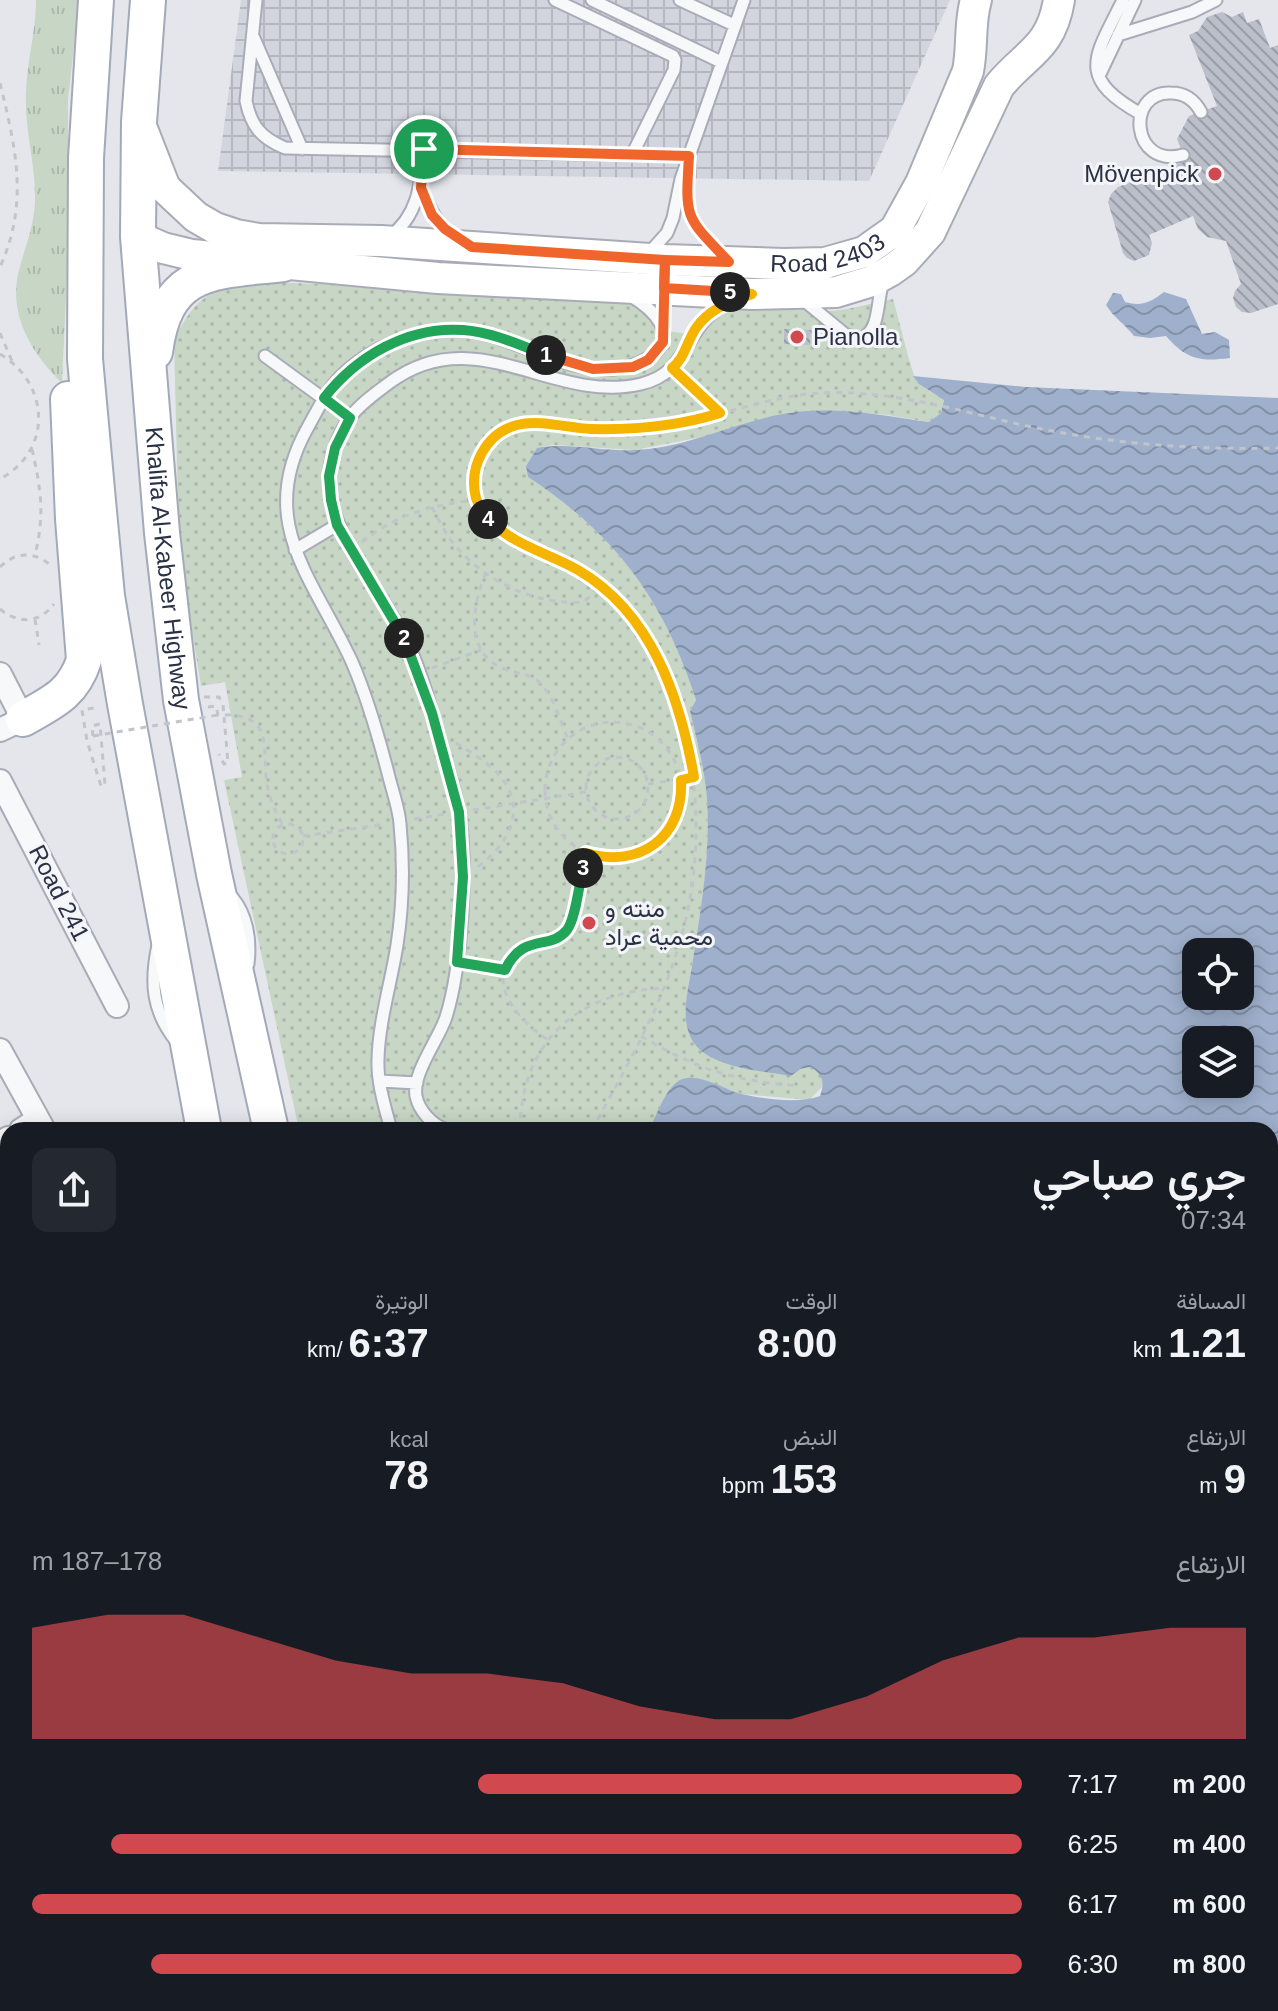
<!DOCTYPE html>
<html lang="ar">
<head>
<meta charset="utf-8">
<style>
	:root { --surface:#171b24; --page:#242831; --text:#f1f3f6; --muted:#9ea1a6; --accent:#d1494e }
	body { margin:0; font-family:Arial,Vazirmatn,sans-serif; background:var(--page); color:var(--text); direction:rtl; height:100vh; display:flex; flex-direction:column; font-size:30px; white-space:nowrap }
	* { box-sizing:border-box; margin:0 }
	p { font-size:26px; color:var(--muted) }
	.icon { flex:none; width:44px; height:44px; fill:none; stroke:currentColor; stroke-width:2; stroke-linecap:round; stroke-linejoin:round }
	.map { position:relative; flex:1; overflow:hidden; direction:ltr }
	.panel { position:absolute; left:0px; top:1122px; width:1278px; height:890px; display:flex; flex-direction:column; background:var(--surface); border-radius:24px 24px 0 0; box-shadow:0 4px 20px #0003; direction:rtl }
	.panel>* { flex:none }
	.controls { position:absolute; left:1182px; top:938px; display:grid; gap:16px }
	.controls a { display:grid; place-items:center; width:72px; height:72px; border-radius:16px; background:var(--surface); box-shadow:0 4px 20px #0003; font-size:40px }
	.pin { position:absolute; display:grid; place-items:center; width:68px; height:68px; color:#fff; margin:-34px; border:4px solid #fff; border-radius:50%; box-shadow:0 2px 8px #0007 }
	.km { position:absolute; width:40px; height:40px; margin:-20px; border-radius:50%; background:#222; color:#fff; font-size:22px; line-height:40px; text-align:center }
	.round { display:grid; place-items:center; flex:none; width:84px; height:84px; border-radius:16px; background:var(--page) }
	.summary { display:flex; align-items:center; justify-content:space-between; height:136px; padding:0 32px }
	h1 { font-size:44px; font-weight:600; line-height:60px }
	.metrics { display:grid; grid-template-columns:repeat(3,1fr); gap:12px; height:136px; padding:8px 32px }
	.metrics div { display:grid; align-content:center }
	.metrics b { font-size:40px; font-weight:600 }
	.metrics small { font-size:22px; font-weight:400 }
	.metrics p { font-size:22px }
	.chart { height:224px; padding:16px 32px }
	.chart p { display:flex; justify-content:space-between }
	.chart svg { width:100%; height:144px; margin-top:8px; fill:var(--accent); opacity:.7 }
	ul { padding:0 32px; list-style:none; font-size:26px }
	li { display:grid; grid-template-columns:128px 96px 1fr; align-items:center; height:60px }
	li i { height:20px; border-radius:10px; background:var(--accent) }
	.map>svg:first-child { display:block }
</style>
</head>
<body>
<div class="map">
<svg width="1278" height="2011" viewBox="0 0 1278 2011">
	<defs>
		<pattern id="industrial-grid" width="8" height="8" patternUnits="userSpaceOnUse" patternTransform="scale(2)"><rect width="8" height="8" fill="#d2d5de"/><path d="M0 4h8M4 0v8" fill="none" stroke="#b4b7c0"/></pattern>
		<pattern id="grass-tufts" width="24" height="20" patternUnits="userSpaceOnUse" patternTransform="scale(2)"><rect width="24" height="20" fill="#c7d6c5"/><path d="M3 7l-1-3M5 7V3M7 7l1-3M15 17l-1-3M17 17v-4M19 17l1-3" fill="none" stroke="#abb8ab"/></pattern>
		<pattern id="park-dots" width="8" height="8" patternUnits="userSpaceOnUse" patternTransform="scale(2)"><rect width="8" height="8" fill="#c7d6c5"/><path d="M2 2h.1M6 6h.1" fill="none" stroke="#abb8ab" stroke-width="1.8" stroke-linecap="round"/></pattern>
		<pattern id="water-waves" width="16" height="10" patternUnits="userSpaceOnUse" patternTransform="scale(2)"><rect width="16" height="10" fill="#9fb0cc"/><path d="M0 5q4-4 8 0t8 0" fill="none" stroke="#8290a7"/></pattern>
		<pattern id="building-back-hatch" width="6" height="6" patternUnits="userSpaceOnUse" patternTransform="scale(2)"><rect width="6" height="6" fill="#bbbfca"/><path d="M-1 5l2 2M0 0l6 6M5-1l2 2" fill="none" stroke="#989ca6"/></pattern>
	</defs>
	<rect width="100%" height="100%" fill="#e4e6ec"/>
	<path fill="url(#industrial-grid)" d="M241,0h709l-81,181 -651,-10z"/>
	<path fill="url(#grass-tufts)" d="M36,0h43l-11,100v154l-6,129c-29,-28 -53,-66 -44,-109 6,-24 16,-47 17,-72 1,-37 -11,-74 -9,-110 1,-31 10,-61 10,-92z"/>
	<path fill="url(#park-dots)" d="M243,281l359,14 43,15 10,19 46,7c36,-50 74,-27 124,-25 22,0 46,-8 68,-12 4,13 19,76 24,82 7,8 18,13 27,18l-3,14 -12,9 -42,-7 -52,-4 -200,39 -83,-5 -15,3 -11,18 2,11c88,58 136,123 168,223l-6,11c6,26 13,52 16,78 7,71 -9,144 -20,214l114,66 11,-2 9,6 4,12 -15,15 -68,-6 -32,-12 -57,48h-353l-75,-350 18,-3 -17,-95 -24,4 -22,-137 -5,-210c21,-38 27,-44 69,-58z
		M8,1455v97l-8,-14v-79z"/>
	<path fill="url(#water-waves)" fill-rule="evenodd" d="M1164,292l22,7 16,35 13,-2 14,8 1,18c-31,4 -44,1 -64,-22l-16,2 -16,-2c-9,-12 -20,-18 -28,-31l7,-12 8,1 4,8c17,5 26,0 39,-10z
		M913,376l113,11 252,11v1375l-8,6v-649h-621c8,-15 15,-38 28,-48 16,-13 47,7 64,12 24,5 57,10 79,2 5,-14 3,-21 -9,-29l-11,2 -9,7c-28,-5 -80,-8 -97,-33 -15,-22 -6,-52 -2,-77 9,-57 20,-119 14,-177 -3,-26 -10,-52 -16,-78l6,-11c-32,-100 -80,-165 -168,-223l-2,-11 11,-18c33,-6 65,4 98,2 50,-2 98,-27 148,-36 47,-9 99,1 146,8l12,-9 3,-13 -25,-16zM1240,952v44h-44v-44zM1240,1040v44h-44v-44z
		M771,2004h232l-16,7h-192z
		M1078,2004h105l1,7h-100z"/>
	<path fill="url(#building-back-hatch)" d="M1222,12l10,5 11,-5 4,11 12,-4 11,29 8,-3v259l-27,9 -9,-1 -6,-5 -3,-9 2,-7 6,-7 -15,-43 -19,-4 -9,-8 -5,-13 -44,19 3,8 -3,12 -15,6 -7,-3 -4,-5 -15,-51 3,-8 7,-7 68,-26 -9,-22 12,-23 28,-10 -28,-71 9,-4 9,-14z
		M784,329l27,1 -1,15 -26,-1z"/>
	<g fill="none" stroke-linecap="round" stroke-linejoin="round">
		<g stroke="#a9acb7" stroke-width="15">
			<path id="lane" d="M256,0l-10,101c5,25 15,37 39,47l404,8
				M555,0l118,56 2,4 -1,10 -42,85
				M592,0l129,62
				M680,0l54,25
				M1123,0c-28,57 -48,77 18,114
				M1118,35l74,-23 24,-12
				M253,36l49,113
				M1099,76l36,-76
				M1183,155c-52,14 -58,-64 -12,-62 14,0 24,8 30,19
				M687,180c-3,40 13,51 38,78
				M421,188c9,22 16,37 37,50
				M389,237c30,-21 32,-55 35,-88
				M649,253l18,-20 6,-15 8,-39 63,-179
				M801,298l45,37 13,4c22,-6 17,-37 24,-57
				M265,356l85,62
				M295,550l42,-25
				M232,897c15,18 19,43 16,67
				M158,945c-8,37 -6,66 18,96
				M380,1081l37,2
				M391,1130c-6,-23 -14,-47 -13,-71 1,-38 13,-76 19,-114 6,-39 7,-81 3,-121 -1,-15 -7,-31 -11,-47 -10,-39 -21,-78 -37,-115 -38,-83 -98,-140 -44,-235 10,-18 19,-37 33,-51 38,-37 100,-56 151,-40 40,12 79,36 122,33 21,-1 63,-19 46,-46 -7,-13 -19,-21 -31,-28
				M447,1130c-15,-5 -28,-19 -31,-34 -4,-23 23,-57 30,-79 16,-51 22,-152 13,-205 -3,-18 -9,-35 -14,-53 -11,-38 -20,-79 -37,-115 -35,-72 -116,-141 -59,-225 9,-14 27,-26 40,-36 87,-65 163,22 252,1 52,-12 42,-63 90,-82"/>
		</g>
		<g stroke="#a9acb7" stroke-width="26">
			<path id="street" d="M0,674l23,45 -23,11
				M0,781l117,225
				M0,1050l44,80
				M21,1130l17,-11
				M0,1144l8,-6
				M0,1293l8,15
				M0,1557l8,13
				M0,1708l8,-4
				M0,1848l8,-3
				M75,2004l3,7
				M203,2004l4,7"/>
		</g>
		<g stroke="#a9acb7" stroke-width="34">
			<g id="secondary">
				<path id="s1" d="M142,129l23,59 31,29 19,11 21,7 23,4 122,2 284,19 119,4 41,-1 39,-11 31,-22 26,-47 47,-112c5,-24 1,-48 8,-71"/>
				<path d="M138,237l25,11 29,7 246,23 314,16 84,-2 36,-11 18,-10 14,-10 26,-29 69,-146c27,-33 52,-37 60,-86"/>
				<path d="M0,1969l8,-4"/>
			</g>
		</g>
		<g stroke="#a3a9b8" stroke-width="38">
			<g id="primary">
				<path d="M96,0l-10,158 -1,201 13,142 9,95 18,108 79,426"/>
				<path id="s2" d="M148,0l-9,122 -1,115 24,296 19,167 33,174 57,256"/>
				<path d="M155,352c11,-84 57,-80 128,-88"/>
				<path d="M23,719c30,-17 50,-25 61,-59l-11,-141 -5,-120"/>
				<path d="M1270,1981l8,-7"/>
				<path d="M370,2004l1,7"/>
				<path d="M469,2004l2,7"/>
				<path d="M1235,2011l8,-7"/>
				<path d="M1276,2011l2,-2"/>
			</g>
		</g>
		<path stroke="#c2c4cb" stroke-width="3" stroke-dasharray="6 6" stroke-linecap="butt" d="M0,83c16,66 29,120 0,184
			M0,333l12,28
			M0,354c50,30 53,96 0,125
			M681,376l38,36
			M32,449c9,41 13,65 3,106
			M432,507c8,17 17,33 31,47 25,26 63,45 100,48 8,0 17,2 24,-3 5,-4 9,-10 12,-15
			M362,542c33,-27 72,-38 114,-42
			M0,567c15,-15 33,-16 49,-3
			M486,573c-13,30 -22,77 14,94 13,7 29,5 40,16 14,14 20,38 28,56
			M0,609c18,15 39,15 54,-5
			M35,619l4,26
			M432,668l49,-18
			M204,697h15l4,8 5,58 -4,1 -5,-10
			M208,707l8,-1 2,9c51,-2 46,22 48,62 2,18 8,33 17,48
			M545 790a68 68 0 1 1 136 0a68 68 0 1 1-136 0Z
			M93,736l-1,-10 8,-2 5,61 -4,1 -14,-45 -5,-31 17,-3
			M456,743c14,9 30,18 41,30 33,34 12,72 -21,95
			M586 788a31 31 0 1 1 62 0a31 31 0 1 1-62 0Z
			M648,784l46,-7
			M473,810l113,-18
			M414,819l32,-5
			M273 839a15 15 0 1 1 30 0a15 15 0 1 1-30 0Z
			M303,836l83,-12
			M571,923l108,22
			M472,965l32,5
			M641,1036c55,33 93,45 157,50
			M547,1039c-29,-18 -68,-63 -25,-91 18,-11 38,-5 49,-25l15,-70
			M520,1130c1,-88 57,-138 143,-142
			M592,1130c25,-47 54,-95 73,-145 35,-86 41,-180 15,-269 -14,-49 -39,-97 -78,-130 -36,-29 -107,-39 -125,-85 -12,-30 9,-68 40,-76 18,-4 39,2 57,3 29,2 59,1 89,-3 54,-6 102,-29 158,-32 79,-4 155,24 231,38 74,14 151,19 226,17
			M0,1385l8,-4"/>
		<use href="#lane" stroke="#f7f8fa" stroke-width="11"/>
		<use href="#street" stroke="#f7f8fa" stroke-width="22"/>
		<use href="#secondary" stroke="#fff" stroke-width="30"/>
		<use href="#primary" stroke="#fff" stroke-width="34"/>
		<path stroke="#c2c4cb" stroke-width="3" stroke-dasharray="6 6" stroke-linecap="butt" d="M93,736l125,-21"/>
	</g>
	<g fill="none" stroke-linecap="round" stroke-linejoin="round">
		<g stroke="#fff" stroke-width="16">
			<path id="split-1" d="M424,149l-3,39 11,27 13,14 27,18 193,13 -2,82 -15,18 -15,7 -40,2 -47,-14"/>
		</g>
		<g stroke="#fff" stroke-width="16">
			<path id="split-2" d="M404,638l-67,-113 -6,-25 -2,-24 6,-28 15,-30 -26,-20c33,-42 84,-72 139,-68 29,2 57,15 83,25"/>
		</g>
		<g stroke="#fff" stroke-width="16">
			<path id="split-3" d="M404,638l28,75 27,99 4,65 -6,85 48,8c18,-38 45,-19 62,-40 9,-12 12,-46 16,-62"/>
		</g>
		<g stroke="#fff" stroke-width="16">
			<path id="split-4" d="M488,519c25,26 60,34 90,51 74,43 102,128 116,207l-13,3c3,57 -41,89 -95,73l-3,15"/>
		</g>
		<g stroke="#fff" stroke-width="16">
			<path id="split-5" d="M488,519c-4,-6 -10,-14 -12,-21 -8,-31 10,-65 41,-73 22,-6 51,3 74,4 44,1 88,-3 129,-16l-48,-45c13,-10 15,-27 24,-40 14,-20 34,-26 56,-34l-22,-2"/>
		</g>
		<g stroke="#fff" stroke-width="16">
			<path id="split-6" d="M424,149l265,7c-4,64 -4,60 40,106l-64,-2 -1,28 66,4"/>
		</g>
		<use href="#split-1" stroke="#f0652b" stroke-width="10"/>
		<use href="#split-2" stroke="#22a559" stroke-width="10"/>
		<use href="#split-3" stroke="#22a559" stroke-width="10"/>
		<use href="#split-4" stroke="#f5b400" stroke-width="10"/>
		<use href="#split-5" stroke="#f5b400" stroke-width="10"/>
		<use href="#split-6" stroke="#f0652b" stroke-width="10"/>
	</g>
	<g fill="#d1494e" stroke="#f4f5f9" stroke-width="3">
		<circle cx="1215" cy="174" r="8"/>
		<circle cx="797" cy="337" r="8"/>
		<circle cx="589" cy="923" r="8"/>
	</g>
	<g text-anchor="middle" stroke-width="6" stroke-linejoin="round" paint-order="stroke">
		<g font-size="24" fill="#2b3145" stroke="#f4f5f9" text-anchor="start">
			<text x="1199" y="182" text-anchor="end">Mövenpick</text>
			<text x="813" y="345">Pianolla</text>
			<text x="605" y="917">منته و<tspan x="605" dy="28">محمية عراد</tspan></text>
		</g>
		<g font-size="24" fill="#2b3145" stroke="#f4f5f9">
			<text dy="8" stroke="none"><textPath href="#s1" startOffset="744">Road 2403</textPath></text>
			<text dy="8" stroke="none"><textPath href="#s2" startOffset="570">Khalifa Al-Kabeer Highway</textPath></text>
			<text transform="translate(59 893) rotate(63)" y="8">Road 241</text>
		</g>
	</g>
</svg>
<div class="controls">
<a><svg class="icon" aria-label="locate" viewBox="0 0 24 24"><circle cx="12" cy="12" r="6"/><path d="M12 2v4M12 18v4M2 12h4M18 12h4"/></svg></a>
<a><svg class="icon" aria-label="layers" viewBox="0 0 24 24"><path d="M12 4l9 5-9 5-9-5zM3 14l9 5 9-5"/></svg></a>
</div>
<div class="pin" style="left:424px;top:149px;background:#1e9e55"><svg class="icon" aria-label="arrive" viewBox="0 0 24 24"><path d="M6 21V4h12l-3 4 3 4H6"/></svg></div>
<b class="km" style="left:546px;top:355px">1</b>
<b class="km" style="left:404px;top:638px">2</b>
<b class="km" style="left:583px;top:868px">3</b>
<b class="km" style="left:488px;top:519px">4</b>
<b class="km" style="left:730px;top:292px">5</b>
<section class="panel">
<div class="summary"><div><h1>جري صباحي</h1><p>07:34</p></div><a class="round"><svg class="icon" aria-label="share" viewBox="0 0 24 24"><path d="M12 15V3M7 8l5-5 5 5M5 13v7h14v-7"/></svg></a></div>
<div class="metrics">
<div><p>المسافة</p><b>1.21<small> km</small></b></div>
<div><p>الوقت</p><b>8:00</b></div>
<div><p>الوتيرة</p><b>6:37<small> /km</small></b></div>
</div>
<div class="metrics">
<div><p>الارتفاع</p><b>9<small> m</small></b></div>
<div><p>النبض</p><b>153<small> bpm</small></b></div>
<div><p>kcal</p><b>78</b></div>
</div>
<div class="chart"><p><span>الارتفاع</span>178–187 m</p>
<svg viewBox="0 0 160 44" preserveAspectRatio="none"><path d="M0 44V10L10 6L20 6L30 13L40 20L50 24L60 24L70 27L80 34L90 38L100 38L110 31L120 20L130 13L140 13L150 10L160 10V44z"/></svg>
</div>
<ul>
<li><b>200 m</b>7:17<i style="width:55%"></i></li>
<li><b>400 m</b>6:25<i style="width:92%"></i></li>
<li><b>600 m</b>6:17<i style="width:100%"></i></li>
<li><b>800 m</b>6:30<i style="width:88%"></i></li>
</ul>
</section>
</div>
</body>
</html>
